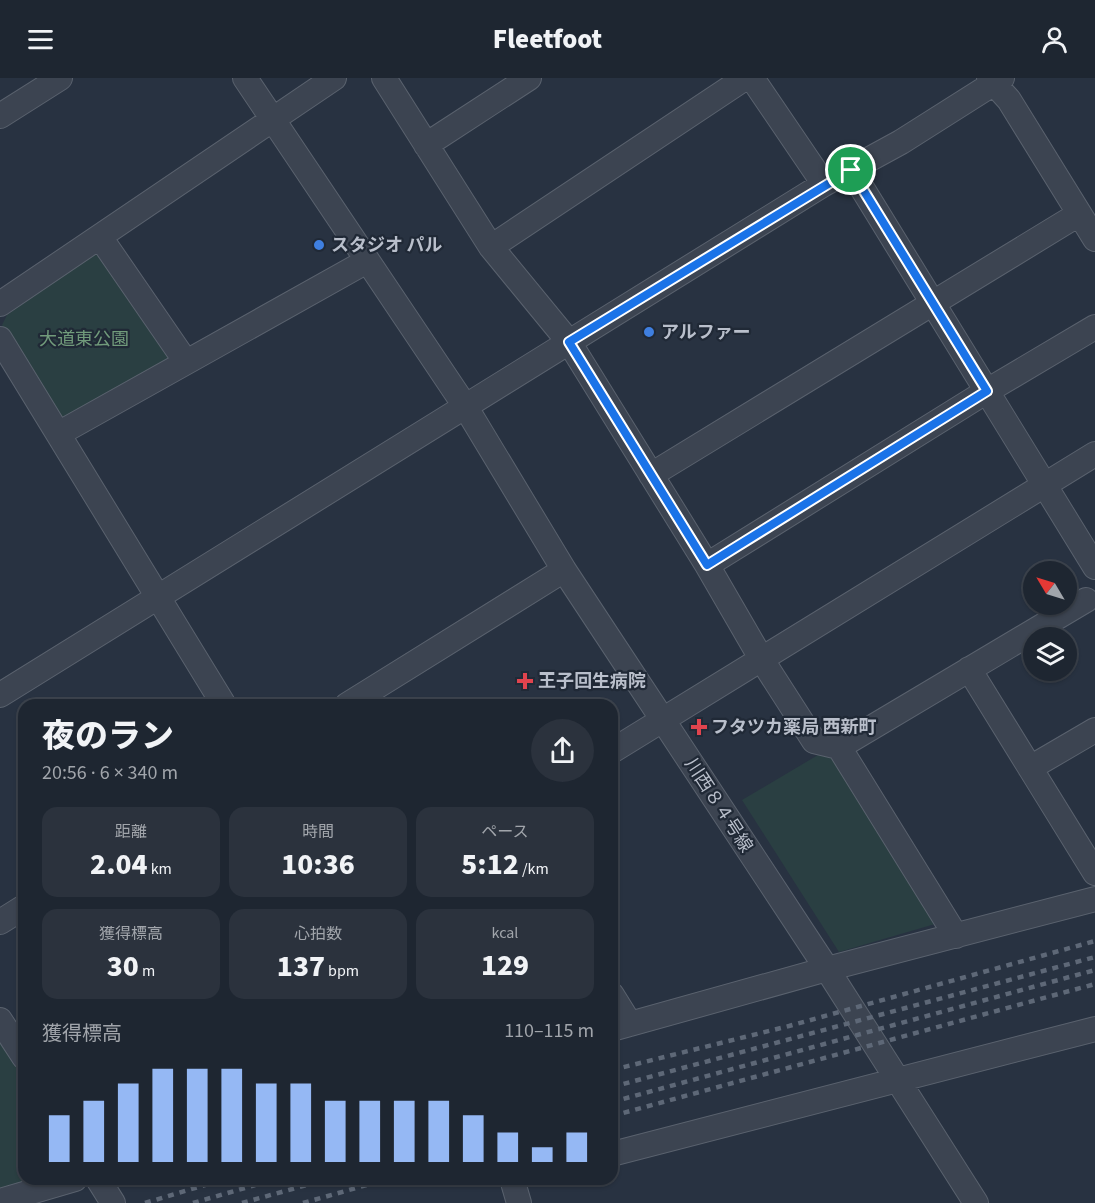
<!DOCTYPE html>
<html lang="ja">
<head>
<meta charset="utf-8">
<style>
	:root { --surface:#1e2631; --page:#2b323d; --text:#f1f3f6; --muted:#a1a5ab; --line:#3c434d; --accent:#95b8f4 }
	body { margin:0; font-family:"Source Sans 3","Noto Sans JP",sans-serif; background:var(--page); color:var(--text); height:100vh; display:flex; flex-direction:column; font-size:22px; white-space:nowrap }
	* { box-sizing:border-box; margin:0 }
	p { font-size:20px; color:var(--muted) }
	.icon { flex:none; width:33px; height:33px; fill:none; stroke:currentColor; stroke-width:2; stroke-linecap:round; stroke-linejoin:round }
	.map { position:relative; flex:1; overflow:hidden }
	.drawer { position:absolute; left:18px; top:621px; width:600px; height:486px; display:flex; flex-direction:column; background:var(--surface); border-radius:18px; box-shadow:0 2px 4px #0004,0 0 0 2px var(--line) }
	.drawer>* { flex:none }
	.needle { width:39px; rotate:308deg }
	.controls { position:absolute; left:1023px; top:483px; display:grid; gap:12px }
	.controls a { display:grid; place-items:center; width:54px; height:54px; border-radius:50%; background:var(--surface); box-shadow:0 2px 4px #0004,0 0 0 2px var(--line); font-size:30px }
	.pin { position:absolute; display:grid; place-items:center; width:51px; height:51px; color:#fff; margin:-26px; border:3px solid #fff; border-radius:50%; box-shadow:0 2px 6px #0007 }
	.round { display:grid; place-items:center; flex:none; width:63px; height:63px; border-radius:32px; background:var(--page) }
	.headline { display:flex; align-items:center; justify-content:space-between; height:102px; padding:0 24px }
	h1 { font-size:33px; font-weight:800; line-height:45px }
	.figures { display:grid; grid-template-columns:repeat(3,1fr); gap:9px; height:102px; padding:6px 24px }
	.figures div { display:grid; align-content:center; border-radius:15px; background:var(--page); text-align:center }
	.figures b { font-size:30px; font-weight:800 }
	.figures small { font-size:16px; font-weight:400 }
	.figures p { font-size:16px }
	.chart { height:168px; padding:12px 24px }
	.chart p { display:flex; justify-content:space-between }
	.chart svg { width:100%; height:108px; margin-top:6px; stroke:var(--accent); stroke-width:6 }
	header { display:flex; justify-content:space-between; align-items:center; height:78px; padding:0 24px; background:var(--surface); font-size:27px; font-weight:800 }
	.map>svg:first-child { display:block }
</style>
</head>
<body>
<header><svg class="icon" aria-label="menu" viewBox="0 0 24 24"><path d="M4 6h16M4 12h16M4 18h16"/></svg>Fleetfoot<svg class="icon" aria-label="person" viewBox="0 0 24 24"><circle cx="12" cy="8" r="4"/><path d="M4 21q1-7 8-7t8 7"/></svg></header>
<div class="map">
<svg width="1095" height="1125" viewBox="0 0 1095 1125">
	<rect width="100%" height="100%" fill="#283241"/>
	<path fill="#2a3f42" d="M93,176l11,4 65,99 -4,6 -96,57 -10,-5 -57,-90 5,-10z
		M818,677l14,3 103,166 -96,28 -97,-152z
		M0,961l24,38v102h9l-33,11z"/>
	<g fill="none" stroke-linecap="round" stroke-linejoin="round">
		<g stroke="#5a626e" stroke-width="26">
			<path id="minor" d="M245,0l220,328 99,164 263,399 149,234
				M384,0l107,169 78,95 138,223 55,95 52,81 25,6 117,189
				M752,0l72,106
				M989,0l20,22 86,139
				M0,38l60,-38
				M426,67l103,-67
				M851,92l244,397
				M100,159l86,125
				M491,169l254,-169
				M0,226l334,-226
				M0,261l224,366
				M58,356l309,-173
				M651,397l428,-261
				M707,487l280,-174 108,-64
				M969,591l126,204
				M0,617l824,-511 77,-42 101,-64
				M347,627l217,-135
				M839,669l247,-147
				M612,673l483,-297
				M1030,690l65,-38
				M0,844l24,-15
				M612,917l18,29
				M0,942l24,37
				M612,951l215,-60 268,-70
				M612,1076l483,-125
				M98,1101l15,24
				M512,1101l7,24
				M0,1123l75,-22"/>
		</g>
		<use href="#minor" stroke="#3c4451" stroke-width="24"/>
		<path stroke="#5e6877" stroke-width="4.5" stroke-dasharray="6 6" stroke-linecap="butt" d="M612,992l177,-44 306,-85
			M612,1009l483,-130
			M612,1024l483,-132
			M612,1038l483,-132
			M145,1125l80,-24
			M193,1125l83,-24
			M242,1125l86,-24
			M303,1125l85,-24"/>
	</g>
	<g fill="none" stroke-linecap="round" stroke-linejoin="round">
		<g stroke="#fff" stroke-width="12">
			<path id="route" d="M851,92l136,221 -280,174 -138,-223z"/>
		</g>
		<use href="#route" stroke="#1a73e8" stroke-width="8"/>
	</g>
	<g fill="#3f7fe0" stroke="#202936" stroke-width="2">
		<circle cx="319" cy="167" r="6"/>
		<circle cx="649" cy="254" r="6"/>
	</g>
	<g fill="#e0444e" stroke="#202936" stroke-width="2">
		<path d="M522 594h6v6h6v6h-6v6h-6v-6h-6v-6h6z"/>
		<path d="M696 640h6v6h6v6h-6v6h-6v-6h-6v-6h6z"/>
	</g>
	<g text-anchor="middle" stroke-width="4.5" stroke-linejoin="round" paint-order="stroke">
		<g font-size="18" font-weight="bold" fill="#b9bfcb" stroke="#202936" text-anchor="start">
			<text x="331" y="173">スタジオ パル</text>
			<text x="661" y="260">アルファー</text>
			<text x="538" y="609">王子回生病院</text>
			<text x="711" y="655">フタツカ薬局 西新町</text>
		</g>
		<g font-size="18" fill="#719b7b" stroke="#202936">
			<text x="84" y="267">大道東公園</text>
		</g>
		<g font-size="18" fill="#b9bfcb" stroke="#202936">
			<text transform="translate(719 727) rotate(57)" y="6">川西８４号線</text>
		</g>
	</g>
</svg>
<div class="controls">
<a><svg class="needle" viewBox="-14 -14 28 28"><path d="M0-13l5 13h-10z" fill="#e53935"/><path d="M0 13l5-13h-10z" fill="#a1a5ab"/></svg></a>
<a><svg class="icon" aria-label="layers" viewBox="0 0 24 24"><path d="M12 4l9 5-9 5-9-5zM3 14l9 5 9-5"/></svg></a>
</div>
<div class="pin" style="left:851px;top:92px;background:#1e9e55"><svg class="icon" aria-label="arrive" viewBox="0 0 24 24"><path d="M6 21V4h12l-3 4 3 4H6"/></svg></div>
<section class="drawer">
<div class="headline"><div><h1>夜のラン</h1><p>20:56 · 6 × 340 m</p></div><a class="round"><svg class="icon" aria-label="share" viewBox="0 0 24 24"><path d="M12 15V3M7 8l5-5 5 5M5 13v7h14v-7"/></svg></a></div>
<div class="figures">
<div><p>距離</p><b>2.04<small> km</small></b></div>
<div><p>時間</p><b>10:36</b></div>
<div><p>ペース</p><b>5:12<small> /km</small></b></div>
</div>
<div class="figures">
<div><p>獲得標高</p><b>30<small> m</small></b></div>
<div><p>心拍数</p><b>137<small> bpm</small></b></div>
<div><p>kcal</p><b>129</b></div>
</div>
<div class="chart"><p><span>獲得標高</span>110–115 m</p>
<svg viewBox="0 0 160 44" preserveAspectRatio="none"><path d="M5 44V25M15 44V19M25 44V12M35 44V6M45 44V6M55 44V6M65 44V12M75 44V12M85 44V19M95 44V19M105 44V19M115 44V19M125 44V25M135 44V32M145 44V38M155 44V32"/></svg>
</div>
</section>
</div>
</body>
</html>
